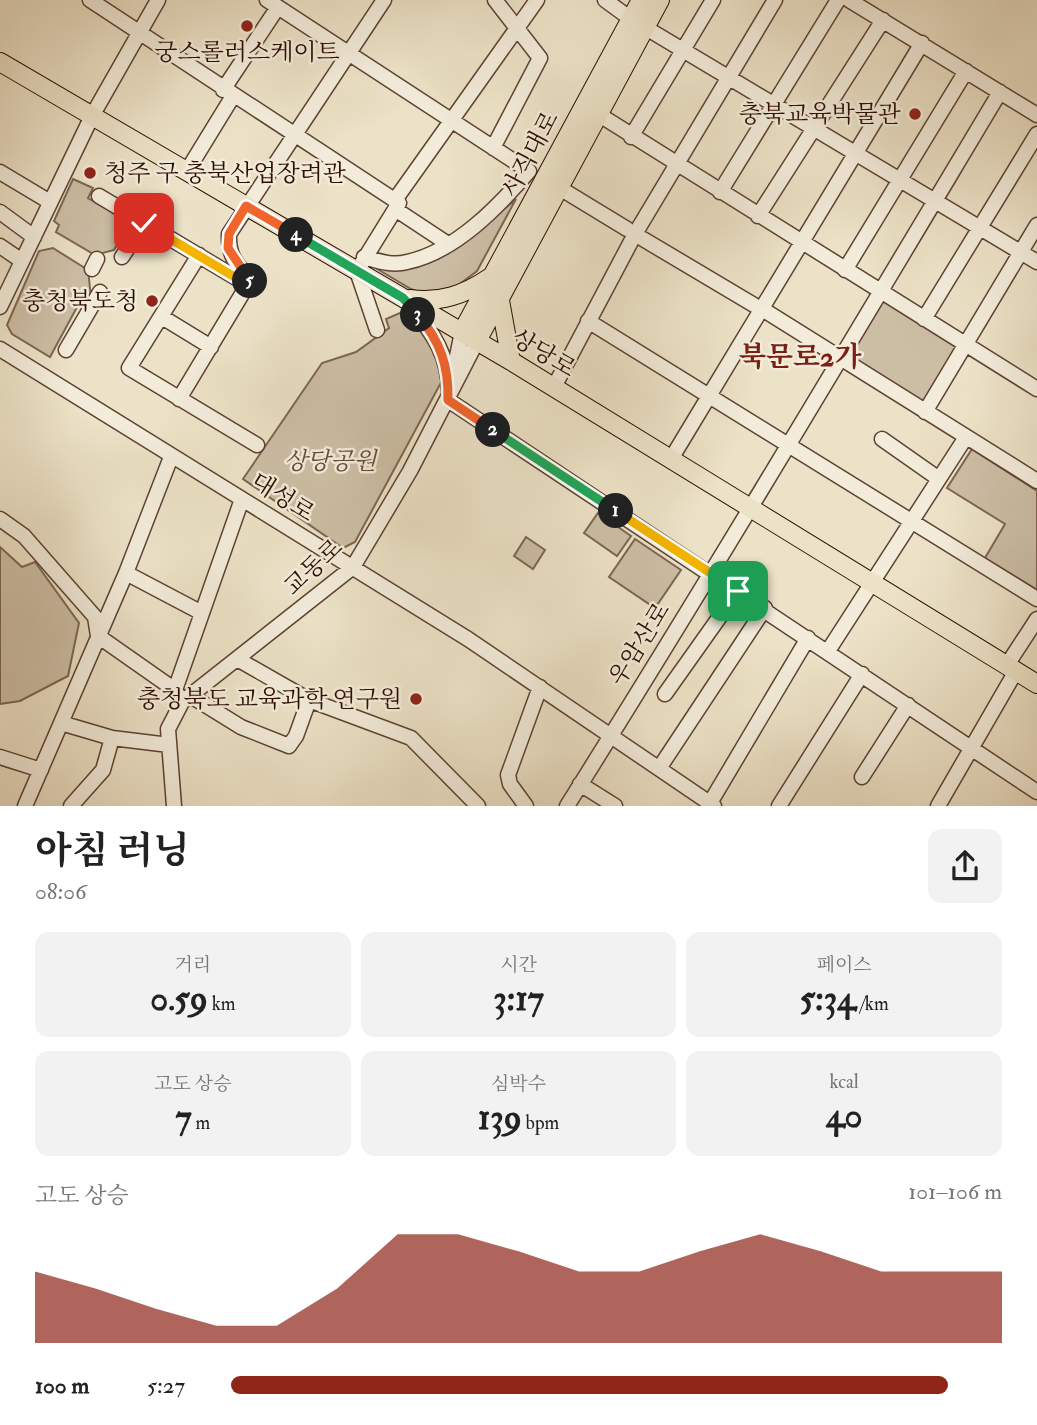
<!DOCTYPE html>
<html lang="ko">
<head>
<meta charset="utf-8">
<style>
	:root { --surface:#fff; --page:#f2f2f2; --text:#222; --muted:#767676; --accent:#8f2418 }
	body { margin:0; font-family:"IM FELL Double Pica","Noto Serif KR",serif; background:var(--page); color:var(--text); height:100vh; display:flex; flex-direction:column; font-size:26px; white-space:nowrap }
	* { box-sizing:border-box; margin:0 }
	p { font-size:23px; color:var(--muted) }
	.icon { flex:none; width:38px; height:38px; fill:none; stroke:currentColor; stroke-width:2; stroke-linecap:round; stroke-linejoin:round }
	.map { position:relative; height:806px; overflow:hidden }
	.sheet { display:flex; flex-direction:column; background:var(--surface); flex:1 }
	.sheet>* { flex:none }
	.pin { position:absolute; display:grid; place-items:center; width:60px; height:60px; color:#fff; margin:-30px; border-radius:14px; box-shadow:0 4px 10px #0006 }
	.km { position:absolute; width:35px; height:35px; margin:-18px; border-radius:50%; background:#222; color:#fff; font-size:19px; line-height:35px; text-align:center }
	.round { display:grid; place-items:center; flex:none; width:74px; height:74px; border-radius:14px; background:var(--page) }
	.head { display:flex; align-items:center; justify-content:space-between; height:119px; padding:0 35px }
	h1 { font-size:38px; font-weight:700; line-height:52px }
	.figures { display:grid; grid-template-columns:repeat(3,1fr); gap:10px; height:119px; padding:7px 35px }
	.figures div { display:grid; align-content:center; border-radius:14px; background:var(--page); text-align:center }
	.figures b { font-size:35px; font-weight:700 }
	.figures small { font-size:19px; font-weight:400 }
	.figures p { font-size:19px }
	.chart { height:196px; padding:14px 35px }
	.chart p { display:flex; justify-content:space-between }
	.chart svg { width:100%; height:126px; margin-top:7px; fill:var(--accent); opacity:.7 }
	ul { padding:0 35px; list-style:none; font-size:23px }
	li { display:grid; grid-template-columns:112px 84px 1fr; align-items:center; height:52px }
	li i { height:18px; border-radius:9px; background:var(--accent) }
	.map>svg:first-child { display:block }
</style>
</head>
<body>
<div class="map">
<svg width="1037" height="806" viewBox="0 0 1037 806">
	<rect width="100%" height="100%" fill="#ece2c7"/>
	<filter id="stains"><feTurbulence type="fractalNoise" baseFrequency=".00286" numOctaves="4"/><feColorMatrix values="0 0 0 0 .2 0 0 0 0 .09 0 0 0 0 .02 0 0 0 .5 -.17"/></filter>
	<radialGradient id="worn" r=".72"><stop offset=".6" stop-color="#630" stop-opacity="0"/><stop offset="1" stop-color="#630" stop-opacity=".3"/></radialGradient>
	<path fill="#ccbea5" stroke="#7c6652" stroke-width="2" d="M73,179l20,9 -5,10 42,24 -16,28 -19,5 -39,-23 3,-7 -5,-4z
		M516,199l-39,72 -20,15 -30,9 -16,-6 -44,-26 17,4 97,-38z
		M53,248l35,22 3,27 -8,-1 -33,61 -38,-23 -5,-9 32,-74z
		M880,295l84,51 -36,56 -9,4 -73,-52z
		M407,310l17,17 20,50 -89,165 -12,6 -100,-69 79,-116 34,-11 33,-24 -3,-9z
		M972,449l65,42v99l-52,-32 20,-34 -58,-36z
		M598,513l33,23 -14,20 -33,-23z
		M526,537l19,13 -12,19 -19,-13z
		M635,539l46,31 -26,38 -46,-31z
		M0,547l22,20 13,-5 44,61 -11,53 -48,25 -20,3z"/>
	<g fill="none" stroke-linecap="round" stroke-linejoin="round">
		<g stroke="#5d4232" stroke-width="17">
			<path id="minor" d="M90,0l309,203 -42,68 20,59
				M267,0l262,171c-31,36 -74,81 -122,91 -15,4 -29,-1 -43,-5
				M605,0l26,19 406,243
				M849,0l188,115
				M223,90l55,-83
				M598,114l439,275
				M631,137l82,-137
				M493,148l47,-90 -45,-58
				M187,171l46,-75
				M0,172l50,30
				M558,187l69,42
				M720,192l118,-192
				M99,196l149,89
				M395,200l142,-200
				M395,209l53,35
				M0,212l34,25
				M758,216l125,-196
				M643,239l111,66
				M0,246l22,15
				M199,255l-70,113 128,77
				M122,257l22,-34
				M92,269l5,-10
				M845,270l121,-199
				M409,305c24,27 41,52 40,90
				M0,307l92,-191 66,-116
				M767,312l270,169
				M162,317l49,30
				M924,319l113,-185
				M588,321l449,278
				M0,349l468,290 246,167
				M66,350l34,-58
				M452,381l10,-49
				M554,387l81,-153 140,-234
				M179,399l72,-120c-15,-14 -23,-24 -22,-45l155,-234
				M448,400l589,392
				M925,412l112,-187
				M882,439l57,40
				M671,459l251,-416
				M0,519l24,17 71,81 3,19 77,54 7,12
				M126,573l76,40
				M828,651l138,-214
				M239,660l70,40 102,38 67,68
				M1007,665l30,-46
				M175,690l67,-191
				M665,694l73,-103
				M191,696l50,31 48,19 7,-10 13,-36
				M61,723l51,15 57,7
				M0,757l41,13
				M660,767l105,-159
				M862,777l46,-72
				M580,784l35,22
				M710,803l98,-165
				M25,806l101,-233 45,-116
				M71,806l32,-36 9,-32
				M174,806l-6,-77 14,-27 171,-135 57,-96 67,-130
				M526,806l-16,-22 -2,-9 32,-88
				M567,806c148,-236 290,-475 433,-714
				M779,806l83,-132
				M938,806l78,-135"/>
		</g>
		<g stroke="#2d0d00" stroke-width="20">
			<path id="major" d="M0,62l511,299 526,323
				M499,295l12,66
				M410,299c30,4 54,-4 79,-21
				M462,332l179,-332
				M477,341l183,-341"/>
		</g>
		<use href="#minor" stroke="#f3ecdb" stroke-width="14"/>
		<use href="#major" stroke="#ece2c7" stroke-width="18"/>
	</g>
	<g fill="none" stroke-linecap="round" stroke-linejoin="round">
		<g stroke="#fff" stroke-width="14">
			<path id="split-1" d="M616,511l122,80"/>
		</g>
		<g stroke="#fff" stroke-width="14">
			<path id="split-2" d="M493,430l123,81"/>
		</g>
		<g stroke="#fff" stroke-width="14">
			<path id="split-3" d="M418,315c22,26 31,51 30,85l45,30"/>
		</g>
		<g stroke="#fff" stroke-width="14">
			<path id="split-4" d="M296,235l107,63 15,17"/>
		</g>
		<g stroke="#fff" stroke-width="14">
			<path id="split-5" d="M250,281l-22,-33 1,-14 17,-28 50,29"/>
		</g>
		<g stroke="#fff" stroke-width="14">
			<path id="split-6" d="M144,223l104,62 2,-4"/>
		</g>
		<use href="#split-1" stroke="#f5b400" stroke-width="9"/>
		<use href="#split-2" stroke="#22a559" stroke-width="9"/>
		<use href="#split-3" stroke="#f0652b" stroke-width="9"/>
		<use href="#split-4" stroke="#22a559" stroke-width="9"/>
		<use href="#split-5" stroke="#f0652b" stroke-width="9"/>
		<use href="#split-6" stroke="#f5b400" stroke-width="9"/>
	</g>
	<g fill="#8f2418" stroke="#f3ecdb" stroke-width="2.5">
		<circle cx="247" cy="26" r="7"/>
		<circle cx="915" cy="114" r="7"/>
		<circle cx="90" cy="173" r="7"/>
		<circle cx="152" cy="301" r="7"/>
		<circle cx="416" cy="699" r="7"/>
	</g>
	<g text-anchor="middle" stroke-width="5" stroke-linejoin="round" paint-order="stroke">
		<g font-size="24" fill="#2d0d00" stroke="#f3ecdb" text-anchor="end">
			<text x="247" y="60" text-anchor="middle">궁스롤러스케이트</text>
			<text x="901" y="122">충북교육박물관</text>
			<text x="104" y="181" text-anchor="start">청주 구 충북산업장려관</text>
			<text x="138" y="309">충청북도청</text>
			<text x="402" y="707">충청북도 교육과학 연구원</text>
		</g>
		<g font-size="24" fill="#2d0d00" stroke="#f3ecdb">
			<text transform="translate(530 154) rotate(-62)" y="8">사직대로</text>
			<text transform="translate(544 353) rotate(31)" y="8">상당로</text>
			<text transform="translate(283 497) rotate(32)" y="8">대성로</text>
			<text transform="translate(313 567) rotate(-43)" y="8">교동로</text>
			<text transform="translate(639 644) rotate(-58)" y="8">우암산로</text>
		</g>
		<g font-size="24" font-style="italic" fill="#654b3a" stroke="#f3ecdb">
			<text x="330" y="469">상당공원</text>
		</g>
		<g font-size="28" font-weight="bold" fill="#7a1f14" stroke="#f3ecdb">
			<text x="800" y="366">북문로2가</text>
		</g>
	</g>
	<rect width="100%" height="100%" filter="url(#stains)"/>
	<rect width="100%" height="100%" fill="url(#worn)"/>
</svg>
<div class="pin" style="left:738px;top:591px;background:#1e9e55"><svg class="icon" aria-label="arrive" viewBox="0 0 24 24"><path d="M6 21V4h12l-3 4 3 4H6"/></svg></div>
<div class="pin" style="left:144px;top:223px;background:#d93025"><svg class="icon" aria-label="check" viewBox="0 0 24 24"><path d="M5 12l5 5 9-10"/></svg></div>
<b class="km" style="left:616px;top:511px">1</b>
<b class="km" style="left:493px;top:430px">2</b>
<b class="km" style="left:418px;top:315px">3</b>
<b class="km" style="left:296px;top:235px">4</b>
<b class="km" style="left:250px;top:281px">5</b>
</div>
<section class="sheet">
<div class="head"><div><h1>아침 러닝</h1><p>08:06</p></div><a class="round"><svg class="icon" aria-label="share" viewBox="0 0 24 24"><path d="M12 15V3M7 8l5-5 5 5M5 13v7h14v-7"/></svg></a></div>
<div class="figures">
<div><p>거리</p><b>0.59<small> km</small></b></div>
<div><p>시간</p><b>3:17</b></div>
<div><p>페이스</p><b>5:34<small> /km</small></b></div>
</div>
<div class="figures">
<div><p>고도 상승</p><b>7<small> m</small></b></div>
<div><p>심박수</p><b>139<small> bpm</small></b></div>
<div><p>kcal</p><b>40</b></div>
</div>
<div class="chart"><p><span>고도 상승</span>101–106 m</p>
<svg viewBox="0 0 160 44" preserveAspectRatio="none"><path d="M0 44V19L10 25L20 32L30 38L40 38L50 25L60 6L70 6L80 12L90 19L100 19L110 12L120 6L130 12L140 19L150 19L160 19V44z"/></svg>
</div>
<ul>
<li><b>100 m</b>5:27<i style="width:93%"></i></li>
</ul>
</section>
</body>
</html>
